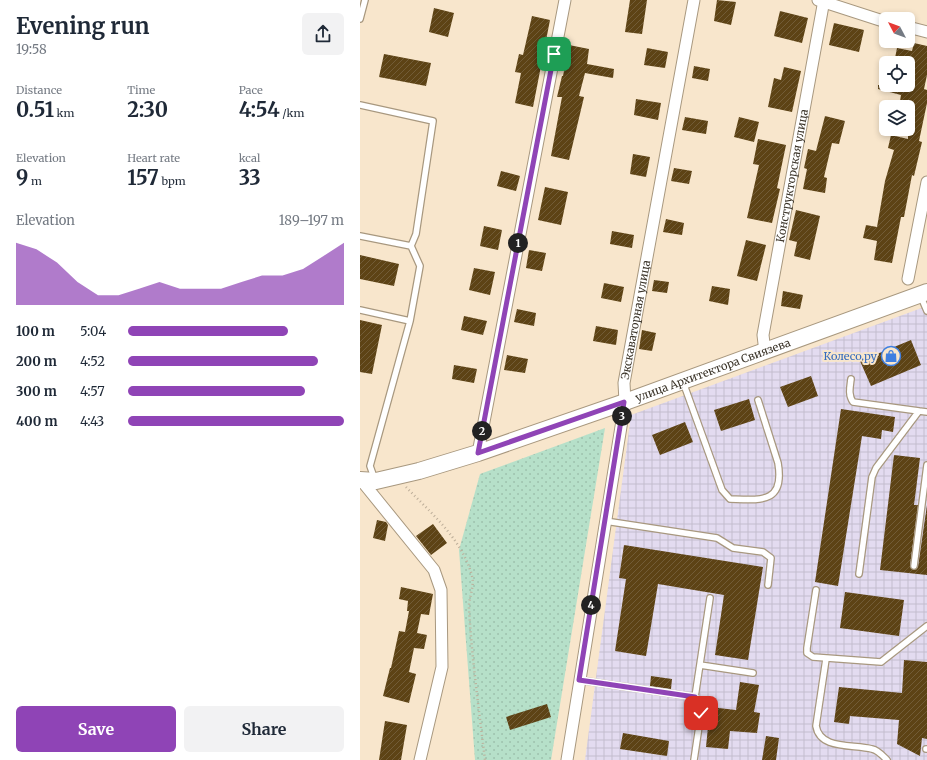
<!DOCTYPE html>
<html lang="en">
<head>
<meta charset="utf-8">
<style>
	:root { --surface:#fff; --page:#f2f2f3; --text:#1f2937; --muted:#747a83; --accent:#8f44b6 }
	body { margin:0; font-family:Merriweather,serif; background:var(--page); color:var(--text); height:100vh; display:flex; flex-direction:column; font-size:15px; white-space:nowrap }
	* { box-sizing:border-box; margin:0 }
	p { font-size:13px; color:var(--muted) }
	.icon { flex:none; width:22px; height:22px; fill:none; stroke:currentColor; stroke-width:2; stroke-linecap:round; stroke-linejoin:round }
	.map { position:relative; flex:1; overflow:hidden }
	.sheet { display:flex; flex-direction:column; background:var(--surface); width:360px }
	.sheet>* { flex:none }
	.needle { width:26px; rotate:311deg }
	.buttons { position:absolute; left:519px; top:12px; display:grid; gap:8px }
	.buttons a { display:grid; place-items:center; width:36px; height:36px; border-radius:6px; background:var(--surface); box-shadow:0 2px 6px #0003; font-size:20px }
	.pin { position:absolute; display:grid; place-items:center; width:34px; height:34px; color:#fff; margin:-17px; border-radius:8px; box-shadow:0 2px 6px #0006 }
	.km { position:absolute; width:20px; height:20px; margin:-10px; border-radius:50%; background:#222; color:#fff; font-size:11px; line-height:20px; text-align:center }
	.round { display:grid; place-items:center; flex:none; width:42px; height:42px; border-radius:6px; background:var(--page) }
	.head { display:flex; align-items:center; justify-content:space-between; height:68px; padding:0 16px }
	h1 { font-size:22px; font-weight:700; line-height:30px }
	.figures { display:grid; grid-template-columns:repeat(3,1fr); gap:6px; height:68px; padding:4px 16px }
	.figures div { display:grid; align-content:center }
	.figures b { font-size:20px; font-weight:700 }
	.figures small { font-size:11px; font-weight:400 }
	.figures p { font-size:11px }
	.chart { height:112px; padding:8px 16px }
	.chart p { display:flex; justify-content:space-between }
	.chart svg { width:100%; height:72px; margin-top:4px; fill:var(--accent); opacity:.7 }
	.button { display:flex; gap:8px; margin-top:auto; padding:8px 16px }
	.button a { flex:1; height:46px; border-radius:6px; background:var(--accent); color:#fff; font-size:16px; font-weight:700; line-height:46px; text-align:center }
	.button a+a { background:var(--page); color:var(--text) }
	ul { padding:0 16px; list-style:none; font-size:13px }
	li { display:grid; grid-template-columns:64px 48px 1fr; align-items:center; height:30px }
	li i { height:10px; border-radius:5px; background:var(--accent) }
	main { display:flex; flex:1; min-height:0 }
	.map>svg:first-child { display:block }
</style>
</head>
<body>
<main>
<section class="sheet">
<div class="head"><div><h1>Evening run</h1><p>19:58</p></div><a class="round"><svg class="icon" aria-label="share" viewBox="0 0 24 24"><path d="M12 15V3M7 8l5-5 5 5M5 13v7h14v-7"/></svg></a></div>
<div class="figures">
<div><p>Distance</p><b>0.51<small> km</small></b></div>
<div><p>Time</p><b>2:30</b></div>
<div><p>Pace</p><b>4:54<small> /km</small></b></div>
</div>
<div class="figures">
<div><p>Elevation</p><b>9<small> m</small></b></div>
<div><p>Heart rate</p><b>157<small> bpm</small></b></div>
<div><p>kcal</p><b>33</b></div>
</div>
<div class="chart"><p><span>Elevation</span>189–197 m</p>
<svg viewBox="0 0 160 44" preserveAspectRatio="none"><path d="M0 44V6L10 10L20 18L30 30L40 38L50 38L60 34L70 30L80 34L90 34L100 34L110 30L120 26L130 26L140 22L150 14L160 6V44z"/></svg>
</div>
<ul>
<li><b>100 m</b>5:04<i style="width:74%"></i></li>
<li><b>200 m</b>4:52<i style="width:88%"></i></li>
<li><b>300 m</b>4:57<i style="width:82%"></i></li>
<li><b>400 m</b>4:43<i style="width:100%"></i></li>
</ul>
<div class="button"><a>Save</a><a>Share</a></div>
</section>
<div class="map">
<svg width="567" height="760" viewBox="0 0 567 760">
	<defs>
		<pattern id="industrial-grid" width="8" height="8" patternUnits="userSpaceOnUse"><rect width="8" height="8" fill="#e3dbf0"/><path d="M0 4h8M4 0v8" fill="none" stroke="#c4bdce"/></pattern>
		<pattern id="green-dots" width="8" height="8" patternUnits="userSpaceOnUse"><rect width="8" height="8" fill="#b6e0c9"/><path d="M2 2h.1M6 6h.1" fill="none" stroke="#9dc1ad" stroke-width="1.8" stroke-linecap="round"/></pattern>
		<pattern id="building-hatch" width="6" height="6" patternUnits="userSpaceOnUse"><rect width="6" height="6" fill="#5d4315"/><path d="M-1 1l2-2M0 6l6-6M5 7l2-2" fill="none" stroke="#725c37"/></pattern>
	</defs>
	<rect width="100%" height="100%" fill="#f8e6cc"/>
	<path fill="url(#industrial-grid)" d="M567,306v454h-342l46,-345z"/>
	<path fill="url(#green-dots)" d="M245,428l-54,332h-76l-16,-210 21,-76z"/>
	<path fill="url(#building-hatch)" d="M270,0h17l-5,34 -17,-2z
		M357,0l19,2 -5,23 -17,-4z
		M74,8l20,5 -6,24 -19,-5z
		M420,11l28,7 -6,25 -28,-7z
		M172,16l18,4 -17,87 -18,-4 6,-30 -6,-1 4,-18 4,1z
		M474,23l30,7 -5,22 -30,-7z
		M554,43l13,3v29l-3,14 3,1v13l-8,38 3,1 -8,34 -2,-1 -8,42h-3l-9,46 -18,-3 3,-19 -14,-3 3,-13 11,2 8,-46 9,-31 -6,-2 3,-13 17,4v-32h-9l2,-12 -23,-6v-4h30v-22h-14l3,-15 15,3z
		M209,45l20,4 -2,15 27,5 -1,9 -28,-5 -6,23 5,1 -15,63 -18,-4 11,-59h-5l5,-21h1z
		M287,48l21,4 -3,16 -21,-3z
		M24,54l47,9 -5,23 -47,-9z
		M334,66l16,3 -2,12 -16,-3z
		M424,67l17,4 -9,41 -24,-5 6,-29 7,2z
		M276,99l25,4 -3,17 -24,-5z
		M465,116l20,5 -6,23 -7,-1 -8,34 3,1 -2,15 -22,-4 4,-20 -3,-1 4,-19 8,2z
		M325,117l23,4 -2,13 -24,-4z
		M379,117l20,5 -5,20 -20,-5z
		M398,139l28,6 -9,43 3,1 -8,34 -25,-5 12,-53 -6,-1z
		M273,154l17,3 -4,20 -16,-3z
		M314,168l18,3 -3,13 -18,-3z
		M141,171l19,5 -4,15 -19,-5z
		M185,187l23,5 -7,33 -23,-5z
		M436,210l24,6 -10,44 -16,-4 3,-14 -8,-2z
		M306,219l18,4 -2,12 -19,-3z
		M124,226l18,4 -4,20 -18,-4z
		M252,231l22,4 -2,13 -22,-4z
		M386,240l20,5 -9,36 -20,-5z
		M169,250l17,3 -4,18 -16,-3z
		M0,255l39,9 -5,22 -34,-7z
		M114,268l21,4 -5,23 -21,-5z
		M294,280l15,2 -2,11 -15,-2z
		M244,283l20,4 -3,15 -20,-4z
		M352,286l18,3 -2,16 -19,-4z
		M423,291l20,4 -3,14 -19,-3z
		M157,309l19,4 -2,13 -20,-4z
		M104,316l23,5 -4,14 -22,-5z
		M0,320l22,5 -10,49 -12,-2z
		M236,326l22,4 -2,15 -23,-4z
		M282,330l14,3 -4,18 -13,-2z
		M551,340l10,25 -50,21 -11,-25z
		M147,355l21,4 -3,14 -21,-3z
		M94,365l23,4 -3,14 -22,-4z
		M451,376l7,20 -30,11 -8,-20z
		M389,399l6,21 -34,11 -7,-21z
		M481,409l54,8 -2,15 -11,-2 -1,9 -19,-3 -24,150 -23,-4z
		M325,422l8,20 -33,13 -8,-20z
		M534,455l26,3 -6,47h4l-8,61 4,4 4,-3 9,-62v70l-47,-5z
		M17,520l9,2 2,3 -3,16 -12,-3z
		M73,524l14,19 -16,12 -15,-19z
		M264,545l139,22 -15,93 -33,-5 9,-60 -66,-11 -12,72 -31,-5 11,-72 -7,-1z
		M41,587l32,7 -4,21 -8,-1 -4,19 10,2 -3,14 -10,-1 -5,24 7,2 -7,29 -26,-7 7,-28h1l8,-37 6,1 4,-21h-2l1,-10 -9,-2z
		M485,592l59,8 -5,36 -59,-8z
		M544,660l23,2v77l-5,-1 -2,18 -23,-12 2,-24 -49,-4 -1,8 -15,-2 5,-35 63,6z
		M291,676l21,3 -1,10 -21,-3z
		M380,682l19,3 -5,27 6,1 -3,20 -27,-2 -2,18 -22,-2 4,-40 26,3z
		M187,704l4,13 -41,13 -4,-13z
		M25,721l22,4 -6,35h-22z
		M263,733l46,8 -2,15 -47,-7z
		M406,736l13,2 -3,22h-14z"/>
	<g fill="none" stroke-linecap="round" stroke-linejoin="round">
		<g stroke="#a8987f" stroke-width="8">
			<path id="service" d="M0,19l5,-19
				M0,105l73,16 -17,113 -5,12 9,20 -10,55 -40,145 5,14
				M0,236l51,10
				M561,297l6,14
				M0,310l50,11
				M491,379c-1,8 -3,16 2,23l66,9
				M323,382l39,108 8,9c30,1 55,5 48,-36l-20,-63
				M245,521l112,17 16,10 30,4 8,6 -3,27
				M554,566l13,-101
				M499,574l13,-97 4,-9 43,-57 8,1
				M456,590l-9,58v5l6,4 68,5 46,-36
				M466,659l-10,67c4,24 37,18 56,23 6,1 11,7 15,11
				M340,665l53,8
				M219,680l116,17 15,-99
				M566,749h1
				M334,760l7,-47 -6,-16"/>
		</g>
		<g stroke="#a8987f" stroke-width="13">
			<g id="minor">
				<path d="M458,0l68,22"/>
				<path d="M548,27l19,5"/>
				<path d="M548,279l19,-97"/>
				<path id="s1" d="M405,352l-2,-17 61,-335"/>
				<path d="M118,453l87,-453"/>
				<path d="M1,480l73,90 7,20 1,77 -22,93"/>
				<path id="s2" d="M207,760l58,-358 -1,-19 70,-383"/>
			</g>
		</g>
		<g stroke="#a8987f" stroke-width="18">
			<g id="secondary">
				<path id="s3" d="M0,480l16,1 43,-10 59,-18 147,-51 302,-110"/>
			</g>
		</g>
		<path stroke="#bdae99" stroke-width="2.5" stroke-dasharray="1 3" stroke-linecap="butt" d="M46,487c26,27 56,52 66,89 3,10 -4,23 -3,33 3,51 10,101 16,151"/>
		<use href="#service" stroke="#fff" stroke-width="5.5"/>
		<use href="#minor" stroke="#fff" stroke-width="11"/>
		<use href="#secondary" stroke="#fff" stroke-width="16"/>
	</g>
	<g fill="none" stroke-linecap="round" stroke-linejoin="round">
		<g stroke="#fff" stroke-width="8">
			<path id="route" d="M194,54l-76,399 146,-51 -45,278 116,17 6,16"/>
		</g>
		<use href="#route" stroke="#8f44b6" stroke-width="5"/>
	</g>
	<defs>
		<g id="shop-ring" transform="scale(1)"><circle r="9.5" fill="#f8e6cc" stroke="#3f7fe0" stroke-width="1.5"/><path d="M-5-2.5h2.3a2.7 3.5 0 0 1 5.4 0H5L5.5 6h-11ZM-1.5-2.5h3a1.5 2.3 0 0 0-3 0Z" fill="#3f7fe0"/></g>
	</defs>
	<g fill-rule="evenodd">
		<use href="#shop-ring" x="531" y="356"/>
	</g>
	<g text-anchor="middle" stroke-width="4" stroke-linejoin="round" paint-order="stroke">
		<g font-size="11" fill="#3b3429" stroke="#f8e6cc">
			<text dy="4" stroke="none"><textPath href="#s1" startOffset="179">Конструкторская улица</textPath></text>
			<text dy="4" stroke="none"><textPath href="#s2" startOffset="446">Экскаваторная улица</textPath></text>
			<text dy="4" stroke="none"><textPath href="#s3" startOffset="371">улица Архитектора Свиязева</textPath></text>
		</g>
		<g font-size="11" fill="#366cbe" stroke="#f8e6cc" text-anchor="end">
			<text x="517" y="360">Колесо.ру</text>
		</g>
	</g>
</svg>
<div class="buttons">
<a><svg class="needle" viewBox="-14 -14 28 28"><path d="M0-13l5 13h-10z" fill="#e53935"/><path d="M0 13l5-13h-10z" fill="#747a83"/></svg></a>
<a><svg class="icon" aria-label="locate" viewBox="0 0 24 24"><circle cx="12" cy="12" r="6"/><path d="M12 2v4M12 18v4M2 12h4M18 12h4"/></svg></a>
<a><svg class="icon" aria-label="layers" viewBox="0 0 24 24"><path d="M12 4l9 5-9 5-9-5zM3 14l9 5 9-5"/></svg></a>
</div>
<div class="pin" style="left:194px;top:54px;background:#1e9e55"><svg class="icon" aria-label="arrive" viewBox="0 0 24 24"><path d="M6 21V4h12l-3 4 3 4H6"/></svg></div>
<div class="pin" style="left:341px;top:713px;background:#d93025"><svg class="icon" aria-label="check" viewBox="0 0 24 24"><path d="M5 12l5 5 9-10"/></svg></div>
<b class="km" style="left:158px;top:243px">1</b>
<b class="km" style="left:122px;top:431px">2</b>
<b class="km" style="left:262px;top:416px">3</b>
<b class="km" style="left:231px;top:605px">4</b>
</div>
</main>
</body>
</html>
